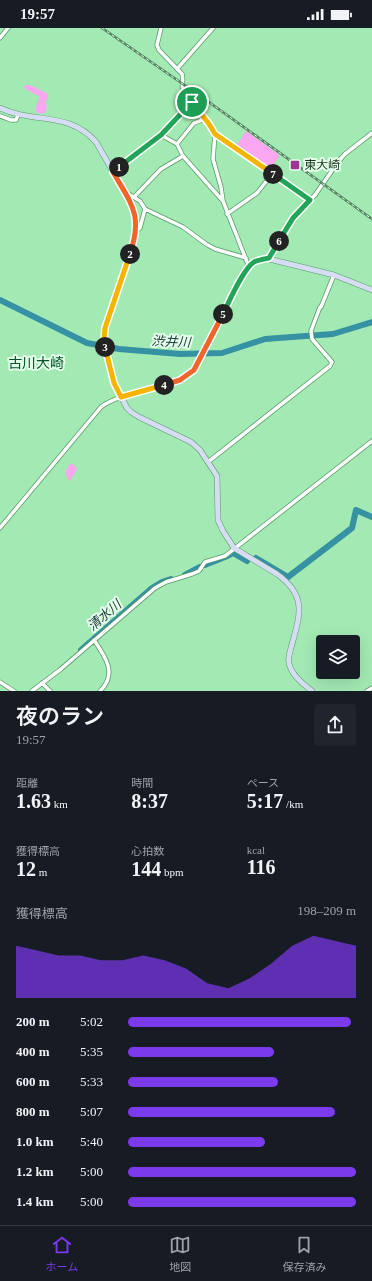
<!DOCTYPE html>
<html lang="ja">
<head>
<meta charset="utf-8">
<style>
	:root { --surface:#171b24; --page:#20242c; --text:#f1f3f6; --muted:#9ea1a6; --line:#363941; --accent:#7c3aed }
	body { margin:0; font-family:"Times New Roman","Noto Sans JP",serif; background:var(--page); color:var(--text); height:100vh; display:flex; flex-direction:column; font-size:15px; white-space:nowrap }
	* { box-sizing:border-box; margin:0 }
	p { font-size:13px; color:var(--muted) }
	.icon { flex:none; width:22px; height:22px; fill:none; stroke:currentColor; stroke-width:2; stroke-linecap:round; stroke-linejoin:round }
	.map { position:relative; height:663px; overflow:hidden }
	.side { display:flex; flex-direction:column; background:var(--surface); flex:1 }
	.side>* { flex:none }
	.controls { position:absolute; left:316px; top:607px; display:grid; gap:8px }
	.controls a { display:grid; place-items:center; width:44px; height:44px; border-radius:4px; background:var(--surface); box-shadow:0 4px 16px #0002; font-size:20px }
	.pin { position:absolute; display:grid; place-items:center; width:34px; height:34px; color:#fff; margin:-17px; border:2px solid #fff; border-radius:50%; box-shadow:0 1px 4px #0007 }
	.km { position:absolute; width:20px; height:20px; margin:-10px; border-radius:50%; background:#222; color:#fff; font-size:11px; line-height:20px; text-align:center }
	.round { display:grid; place-items:center; flex:none; width:42px; height:42px; border-radius:4px; background:var(--page) }
	.headline { display:flex; align-items:center; justify-content:space-between; height:68px; padding:0 16px }
	h1 { font-size:22px; font-weight:600; line-height:30px }
	.metrics { display:grid; grid-template-columns:repeat(3,1fr); gap:6px; height:68px; padding:4px 16px }
	.metrics div { display:grid; align-content:center }
	.metrics b { font-size:20px; font-weight:600 }
	.metrics small { font-size:11px; font-weight:400 }
	.metrics p { font-size:11px }
	.chart { height:112px; padding:8px 16px }
	.chart p { display:flex; justify-content:space-between }
	.chart svg { width:100%; height:72px; margin-top:4px; fill:var(--accent); opacity:.7 }
	ul { padding:0 16px; list-style:none; font-size:13px }
	li { display:grid; grid-template-columns:64px 48px 1fr; align-items:center; height:30px }
	li i { height:10px; border-radius:5px; background:var(--accent) }
	.status { display:flex; justify-content:space-between; align-items:center; height:28px; padding:0 20px; background:var(--surface); direction:ltr }
	.status svg { height:11px; fill:currentColor }
	.dock { display:flex; justify-content:space-around; align-items:center; height:56px; border-top:1px solid var(--line); background:var(--surface); font-size:11px; color:var(--muted) }
	.dock a { display:grid; justify-items:center; gap:2px }
	.dock .active { color:var(--accent) }
	.map>svg:first-child { display:block }
</style>
</head>
<body>
<div class="status"><b>19:57</b><svg viewBox="0 0 49 12"><path d="M0 12V9h3v3zM5 12V6h3v6zM10 12V3h3v9zM15 12V0h3v12zM26 1h20v11H26zM47 4h2v5h-2z"/></svg></div>
<div class="map">
<svg width="372" height="663" viewBox="0 0 372 663">
	<rect width="100%" height="100%" fill="#a2e9b3"/>
	<path fill="#fba6f0" d="M26,57h4l18,9v4l-3,4 2,4 -2,7 -6,1 -4,-4 5,-13 -16,-9z
		M246,103l32,23 1,3 -9,12 -33,-24z
		M70,436h3l4,5 -7,12 -2,-2 -3,-7z"/>
	<g fill="none" stroke-linecap="round" stroke-linejoin="round">
		<path stroke="#3691a2" stroke-width="1" d="M371,663h1"/>
		<path stroke="#3691a2" stroke-width="6" d="M0,272l87,43 32,6 61,5 42,-1 43,-14 68,-5 39,-12
			M256,530l32,19 64,-49 4,-18 16,7
			M205,537l20,-8 8,-4 14,8
			M185,547l15,-8
			M81,622l71,-62 10,-6 9,-3"/>
		<g stroke="#559a68" stroke-width="5">
			<path id="street" d="M161,0l-4,17 2,5 23,24c2,6 -1,12 1,18l26,32 6,10 95,66
				M0,10l8,-10
				M177,41l36,-41
				M0,88l11,4h5l2,-5
				M215,106l-2,25 8,28 2,14 24,61 3,4
				M161,107l16,9
				M183,128l39,44
				M113,144l48,-37 31,-33
				M125,164l15,9 5,8
				M134,169l27,-28 22,-13 -6,-12 17,-21 11,-4
				M227,186l30,-21 16,-20
				M136,203l4,-3 5,-19 38,18 23,17 9,5 31,9
				M208,434l122,-96 2,-4 -20,-23 -1,-8 9,-24h1l13,-32
				M0,500l101,-121c24,-18 74,-16 93,-37l45,-87 11,-17 5,-4 14,-3 24,-41 22,-23 23,-33 7,-8 27,-21
				M94,612c11,16 24,34 6,51
				M0,654l14,9
				M42,655l8,8
				M32,663l29,-22 94,-81 11,-6 26,-8 7,-3 6,-9 20,-6 147,-115
				M367,663l5,-3"/>
		</g>
		<g stroke="#559a68" stroke-width="6">
			<path id="secondary" d="M0,80c34,16 69,3 96,34l34,59 7,22 -3,17 -30,94 2,15 8,34 13,25 4,4 8,5 52,25 9,8 17,26 1,44 5,11 11,17 43,26c32,23 22,43 14,74 -2,7 -4,14 0,21 4,9 13,16 21,22
				M269,231l65,16 38,15"/>
		</g>
		<use href="#street" stroke="#fff" stroke-width="3.5"/>
		<use href="#secondary" stroke="#d6dcf1" stroke-width="5"/>
		<g stroke="#548360" stroke-width="2.5">
			<path id="rail" d="M102,0l104,72 166,119"/>
		</g>
		<use href="#rail" stroke="#e3ffe9" stroke-width="1" stroke-dasharray="3" stroke-linecap="butt"/>
	</g>
	<g fill="none" stroke-linecap="round" stroke-linejoin="round">
		<g stroke="#fff" stroke-width="8">
			<path id="split-1" d="M119,139l42,-32 31,-33"/>
		</g>
		<g stroke="#fff" stroke-width="8">
			<path id="split-2" d="M119,139l-6,5c19,33 30,43 17,82"/>
		</g>
		<g stroke="#fff" stroke-width="8">
			<path id="split-3" d="M105,319l-1,-6 1,-13 25,-74"/>
		</g>
		<g stroke="#fff" stroke-width="8">
			<path id="split-4" d="M105,319l9,36 7,14 43,-12"/>
		</g>
		<g stroke="#fff" stroke-width="8">
			<path id="split-5" d="M164,357l16,-5 14,-10 29,-56"/>
		</g>
		<g stroke="#fff" stroke-width="8">
			<path id="split-6" d="M223,286c6,-12 20,-45 31,-52 4,-2 10,-3 15,-4l10,-17"/>
		</g>
		<g stroke="#fff" stroke-width="8">
			<path id="split-7" d="M273,146l37,26 -17,18 -14,23"/>
		</g>
		<g stroke="#fff" stroke-width="8">
			<path id="split-8" d="M192,74l17,22 6,10 58,40"/>
		</g>
		<use href="#split-1" stroke="#22a559" stroke-width="5"/>
		<use href="#split-2" stroke="#f0652b" stroke-width="5"/>
		<use href="#split-3" stroke="#f5b400" stroke-width="5"/>
		<use href="#split-4" stroke="#f5b400" stroke-width="5"/>
		<use href="#split-5" stroke="#f0652b" stroke-width="5"/>
		<use href="#split-6" stroke="#22a559" stroke-width="5"/>
		<use href="#split-7" stroke="#22a559" stroke-width="5"/>
		<use href="#split-8" stroke="#f5b400" stroke-width="5"/>
	</g>
	<rect fill="#9e3495" stroke="#e3ffe9" stroke-width="1.5" x="290" y="132" width="10" height="10" rx="2"/>
	<g text-anchor="middle" stroke-width="4" stroke-linejoin="round" paint-order="stroke">
		<g font-size="12" fill="#16331f" stroke="#e3ffe9" text-anchor="start">
			<text x="304" y="141">東大崎</text>
		</g>
		<g font-size="13" font-style="italic" fill="#1b373c" stroke="#e3ffe9">
			<text transform="translate(171 313) rotate(3)" y="5">渋井川</text>
			<text transform="translate(104 587) rotate(-41)" y="5">清水川</text>
		</g>
		<g font-size="14" fill="#025326" stroke="#e3ffe9">
			<text x="36" y="340">古川大崎</text>
		</g>
	</g>
</svg>
<div class="controls">
<a><svg class="icon" aria-label="layers" viewBox="0 0 24 24"><path d="M12 4l9 5-9 5-9-5zM3 14l9 5 9-5"/></svg></a>
</div>
<div class="pin" style="left:192px;top:74px;background:#1e9e55"><svg class="icon" aria-label="arrive" viewBox="0 0 24 24"><path d="M6 21V4h12l-3 4 3 4H6"/></svg></div>
<b class="km" style="left:119px;top:139px">1</b>
<b class="km" style="left:130px;top:226px">2</b>
<b class="km" style="left:105px;top:319px">3</b>
<b class="km" style="left:164px;top:357px">4</b>
<b class="km" style="left:223px;top:286px">5</b>
<b class="km" style="left:279px;top:213px">6</b>
<b class="km" style="left:273px;top:146px">7</b>
</div>
<section class="side">
<div class="headline"><div><h1>夜のラン</h1><p>19:57</p></div><a class="round"><svg class="icon" aria-label="share" viewBox="0 0 24 24"><path d="M12 15V3M7 8l5-5 5 5M5 13v7h14v-7"/></svg></a></div>
<div class="metrics">
<div><p>距離</p><b>1.63<small> km</small></b></div>
<div><p>時間</p><b>8:37</b></div>
<div><p>ペース</p><b>5:17<small> /km</small></b></div>
</div>
<div class="metrics">
<div><p>獲得標高</p><b>12<small> m</small></b></div>
<div><p>心拍数</p><b>144<small> bpm</small></b></div>
<div><p>kcal</p><b>116</b></div>
</div>
<div class="chart"><p><span>獲得標高</span>198–209 m</p>
<svg viewBox="0 0 160 44" preserveAspectRatio="none"><path d="M0 44V12L10 15L20 18L30 18L40 21L50 21L60 18L70 21L80 26L90 35L100 38L110 32L120 23L130 12L140 6L150 9L160 12V44z"/></svg>
</div>
<ul>
<li><b>200 m</b>5:02<i style="width:98%"></i></li>
<li><b>400 m</b>5:35<i style="width:64%"></i></li>
<li><b>600 m</b>5:33<i style="width:66%"></i></li>
<li><b>800 m</b>5:07<i style="width:91%"></i></li>
<li><b>1.0 km</b>5:40<i style="width:60%"></i></li>
<li><b>1.2 km</b>5:00<i style="width:100%"></i></li>
<li><b>1.4 km</b>5:00<i style="width:100%"></i></li>
</ul>
</section>
<nav class="dock">
<a class="active"><svg class="icon" aria-label="home" viewBox="0 0 24 24"><path d="M3 11l9-7 9 7M6 9v11h12V9"/></svg>ホーム</a>
<a><svg class="icon" aria-label="map" viewBox="0 0 24 24"><path d="M3 6l6-2 6 2 6-2v14l-6 2-6-2-6 2zM9 4v14M15 6v14"/></svg>地図</a>
<a><svg class="icon" aria-label="saved" viewBox="0 0 24 24"><path d="M7 4h10v16l-5-4-5 4z"/></svg>保存済み</a>
</nav>
</body>
</html>
